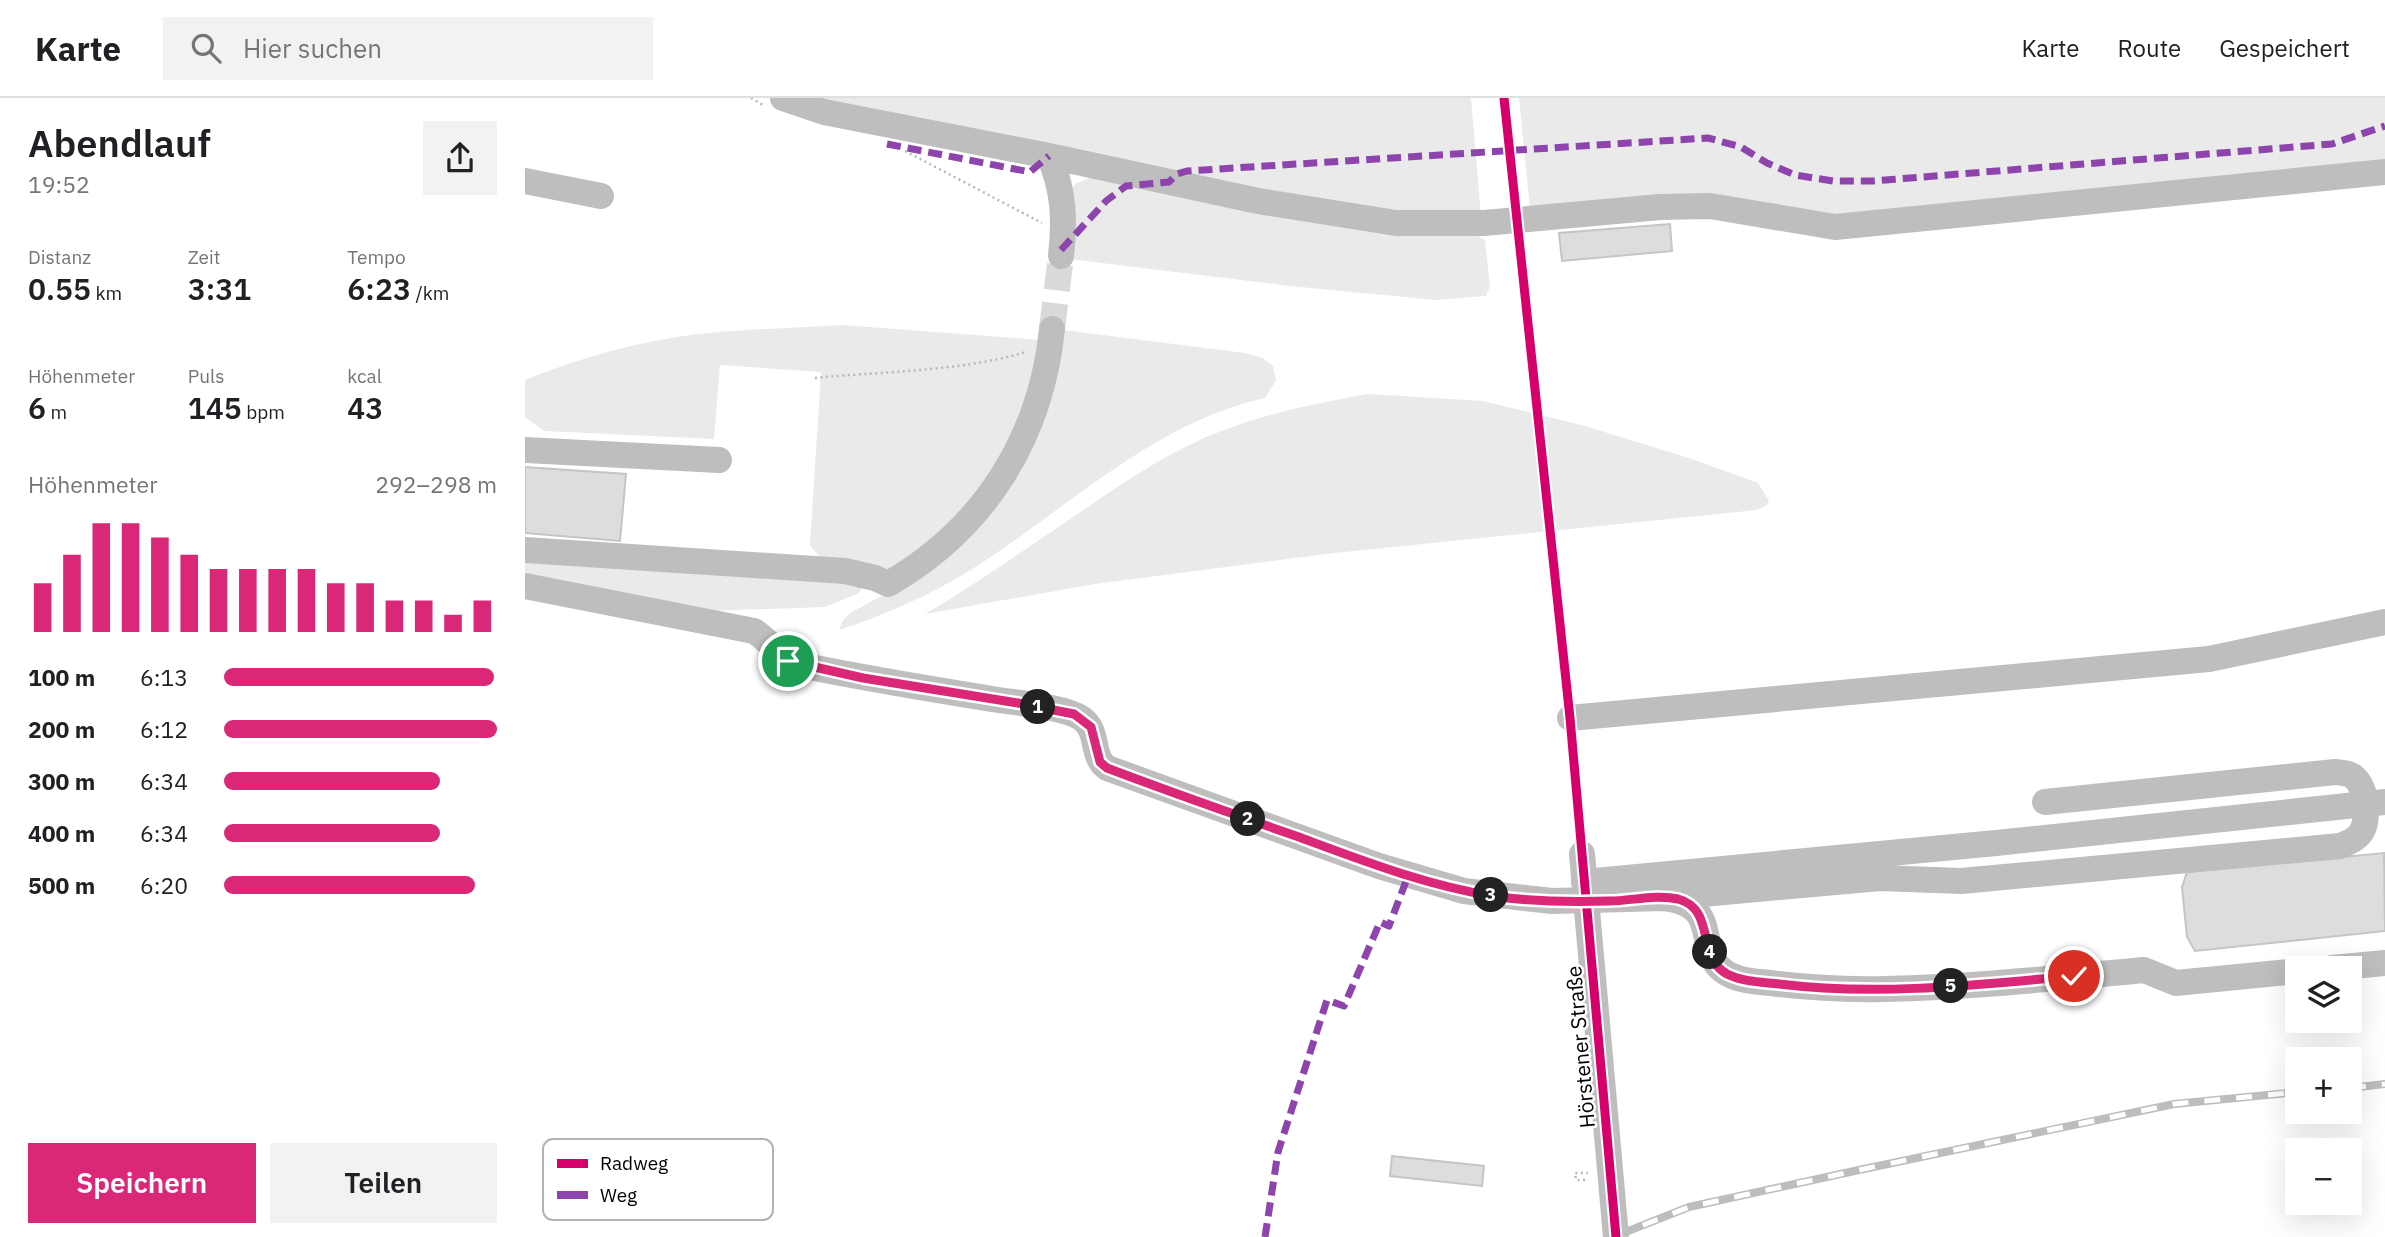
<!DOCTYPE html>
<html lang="de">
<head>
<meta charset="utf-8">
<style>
	:root { --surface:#fff; --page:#f2f2f2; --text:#202124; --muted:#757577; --line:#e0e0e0; --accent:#db2777 }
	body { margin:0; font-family:"IBM Plex Sans",sans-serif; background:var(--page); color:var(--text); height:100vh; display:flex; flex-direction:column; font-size:26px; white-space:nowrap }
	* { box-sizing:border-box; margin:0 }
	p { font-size:23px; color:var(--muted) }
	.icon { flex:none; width:38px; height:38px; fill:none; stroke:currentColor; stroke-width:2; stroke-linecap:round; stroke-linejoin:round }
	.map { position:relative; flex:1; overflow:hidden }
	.panel { display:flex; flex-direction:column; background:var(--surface); width:525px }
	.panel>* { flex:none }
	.controls { position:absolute; left:1760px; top:858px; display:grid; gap:14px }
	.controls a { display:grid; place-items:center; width:77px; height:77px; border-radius:0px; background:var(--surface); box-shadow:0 7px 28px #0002; font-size:35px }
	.pin { position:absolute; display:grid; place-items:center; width:60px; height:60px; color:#fff; margin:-30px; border:4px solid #fff; border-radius:50%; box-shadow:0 2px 7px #0007 }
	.km { position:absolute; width:35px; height:35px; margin:-18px; border-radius:50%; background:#222; color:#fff; font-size:19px; line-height:35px; text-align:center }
	.round { display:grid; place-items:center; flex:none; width:74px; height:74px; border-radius:0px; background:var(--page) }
	.summary { display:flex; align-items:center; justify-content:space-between; height:119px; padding:0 28px }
	h1 { font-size:38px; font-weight:600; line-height:52px }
	.metrics { display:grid; grid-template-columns:repeat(3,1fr); gap:10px; height:119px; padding:7px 28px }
	.metrics div { display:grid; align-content:center }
	.metrics b { font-size:30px; font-weight:600 }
	.metrics small { font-size:19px; font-weight:400 }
	.metrics p { font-size:19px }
	.chart { height:196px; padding:14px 28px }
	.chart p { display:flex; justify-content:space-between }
	.chart svg { width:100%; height:126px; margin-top:7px; stroke:var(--accent); stroke-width:6 }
	.button { display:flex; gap:14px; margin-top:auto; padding:14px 28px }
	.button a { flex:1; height:80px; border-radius:0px; background:var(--accent); color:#fff; font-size:28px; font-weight:600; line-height:80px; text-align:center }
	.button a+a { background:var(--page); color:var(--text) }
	ul { padding:0 28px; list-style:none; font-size:23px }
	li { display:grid; grid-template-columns:112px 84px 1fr; align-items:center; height:52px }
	li i { height:18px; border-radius:9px; background:var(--accent) }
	header { display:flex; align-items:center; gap:42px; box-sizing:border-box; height:98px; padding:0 35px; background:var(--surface); border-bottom:2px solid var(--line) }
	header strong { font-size:33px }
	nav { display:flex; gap:38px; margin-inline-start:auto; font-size:24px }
	.search { width:490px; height:63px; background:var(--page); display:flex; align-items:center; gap:18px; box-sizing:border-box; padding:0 24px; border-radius:0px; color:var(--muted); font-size:26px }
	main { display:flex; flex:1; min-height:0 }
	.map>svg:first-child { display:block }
</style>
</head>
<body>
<header>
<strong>Karte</strong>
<div class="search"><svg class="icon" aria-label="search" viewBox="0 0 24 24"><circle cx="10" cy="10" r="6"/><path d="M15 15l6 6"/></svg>Hier suchen</div>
<nav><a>Karte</a><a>Route</a><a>Gespeichert</a></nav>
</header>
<main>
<section class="panel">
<div class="summary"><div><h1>Abendlauf</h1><p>19:52</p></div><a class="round"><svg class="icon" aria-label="share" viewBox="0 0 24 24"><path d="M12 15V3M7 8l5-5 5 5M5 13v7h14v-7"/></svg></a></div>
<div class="metrics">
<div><p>Distanz</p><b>0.55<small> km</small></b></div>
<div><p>Zeit</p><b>3:31</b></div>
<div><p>Tempo</p><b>6:23<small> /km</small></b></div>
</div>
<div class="metrics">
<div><p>Höhenmeter</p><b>6<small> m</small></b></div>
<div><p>Puls</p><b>145<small> bpm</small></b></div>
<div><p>kcal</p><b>43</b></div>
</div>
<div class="chart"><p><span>Höhenmeter</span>292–298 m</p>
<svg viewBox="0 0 160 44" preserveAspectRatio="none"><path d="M5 44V27M15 44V17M25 44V6M35 44V6M45 44V11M55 44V17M65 44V22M75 44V22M85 44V22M95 44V22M105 44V27M115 44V27M125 44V33M135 44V33M145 44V38M155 44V33"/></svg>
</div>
<ul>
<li><b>100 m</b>6:13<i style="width:99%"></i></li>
<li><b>200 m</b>6:12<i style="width:100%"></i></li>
<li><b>300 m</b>6:34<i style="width:79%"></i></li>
<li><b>400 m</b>6:34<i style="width:79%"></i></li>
<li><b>500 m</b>6:20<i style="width:92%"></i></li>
</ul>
<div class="button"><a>Speichern</a><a>Teilen</a></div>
</section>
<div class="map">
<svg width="1860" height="1139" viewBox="0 0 1860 1139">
	<rect width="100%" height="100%" fill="#fff"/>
	<path fill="#eaeaea" d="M290,0h656l10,118 -84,-1 -320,-60z
		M994,0h866v65l-550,53 -305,-6z
		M569,78l380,58 11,6 5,46 -4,10 -50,4 -146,-14 -221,-27v-64l6,-11z
		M317,227l199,15 -22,84 -34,62 -61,66 -38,21 -65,-14 -11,-14 11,-173 -101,-7 -6,74 -170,-8 -19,-14v-37c42,-17 85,-30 129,-39 62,-12 126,-12 188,-16z
		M538,232l182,23 18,5 10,8 3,14 -11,18c-113,25 -200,113 -296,173 -41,25 -84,44 -130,59l4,-10 6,-6 50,-28 90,-76z
		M843,296l115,7 102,25 107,33 66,24 11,18 -2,4 -10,5 -423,43 -239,31 -170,30c52,-31 101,-65 151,-99 41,-28 83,-57 128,-77 53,-23 108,-34 164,-44z
		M0,464l321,18 17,6 -4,7 -34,14 -146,5 -154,-31z"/>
	<path fill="#ddd" stroke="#c5c5c5" stroke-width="2" d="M1145,126l2,27 -110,10 -3,-28z
		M0,369l101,7 -6,67 -95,-8z
		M1859,755l1,78 -190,20 -8,-14 -5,-50 5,-15z
		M867,1058l92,10 -2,20 -92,-10z"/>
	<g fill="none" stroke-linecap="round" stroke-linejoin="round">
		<path stroke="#d9d9d9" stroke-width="26" stroke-dasharray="26 13" stroke-linecap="butt" d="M527,231l9,-73"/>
		<path stroke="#b8b8b8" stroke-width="2.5" stroke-dasharray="2 3.5" stroke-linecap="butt" d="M226,0l12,7
			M380,53l137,72
			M290,280c70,-7 143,-6 211,-26
			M1060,1082h-9l-1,-7h13"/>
		<path stroke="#bebebe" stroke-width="26" d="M258,0l41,14 225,44 209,45 138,22h88l176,-16 50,-1 125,21 550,-55
			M524,58c15,33 16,65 12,100
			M0,83l76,15
			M0,352l194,10
			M0,452l320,21 30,7 13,6c96,-55 153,-146 164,-255
			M0,488l229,45c16,10 25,26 42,33 65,14 130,24 196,35 23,4 70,7 89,19 19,12 9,38 26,50l272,98 85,25 88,10 113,-3c67,9 18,65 76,81 11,3 24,3 37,5 35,4 70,6 106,5 87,-2 174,-11 260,-19l32,13 122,-12
			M1045,620l639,-59 176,-37
			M1059,784l412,-39 389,-41
			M1145,799l210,-19 81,3 379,-35c7,-3 14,-5 19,-11 11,-11 8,-46 -4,-57 -5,-5 -12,-5 -20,-6l-290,30
			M1807,870l53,-5"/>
		<g stroke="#bdbdbd" stroke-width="8">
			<path id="rail" d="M1825,990l35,-4
				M1088,1139l76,-30 170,-37 315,-66 124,-12"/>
		</g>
		<use href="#rail" stroke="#fff" stroke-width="5" stroke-dasharray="16" stroke-linecap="butt"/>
		<path stroke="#bebebe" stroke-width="26" d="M1057,756l34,383"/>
		<path stroke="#8e44ad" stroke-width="7" stroke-dasharray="14 7" stroke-linecap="butt" d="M362,46l143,28 19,-16
			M536,152l45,-49 20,-15 43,-4 8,-8 10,-3 521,-33 33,9 26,16 28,12 38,6h40l459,-37 53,-18
			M740,1139l13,-85 49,-152 17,6 36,-84 9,4 19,-50"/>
		<g stroke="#fff" stroke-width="13">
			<path id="cycleway" d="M979,0l66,620 46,519"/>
		</g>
		<use href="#cycleway" stroke="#d6006c" stroke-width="9"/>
	</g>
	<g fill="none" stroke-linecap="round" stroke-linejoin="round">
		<g stroke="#fff" stroke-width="14">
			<path id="route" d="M263,563l75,17 155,25 56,11 17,13 9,35 7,6c63,24 126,46 189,68 65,24 129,49 197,60 39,6 77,6 116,5 22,0 47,-7 69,-2 38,10 18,58 49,75 16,8 35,8 52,10 98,12 197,1 295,-8"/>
		</g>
		<use href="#route" stroke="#db2777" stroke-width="9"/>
	</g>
	<g text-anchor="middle" stroke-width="5" stroke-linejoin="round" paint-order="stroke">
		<g font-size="21" fill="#000" stroke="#fff">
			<text transform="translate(1056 949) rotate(-95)" y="7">Hörstener Straße</text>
		</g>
	</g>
	<rect x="18" y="1041" width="230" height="81" rx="10" fill="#fff" stroke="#b2b2b2" stroke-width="2"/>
	<rect x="32" y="1061" width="31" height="9" fill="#d6006c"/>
	<rect x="32" y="1093" width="31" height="8" fill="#8e44ad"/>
	<g font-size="19" fill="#000">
		<text x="75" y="1072">Radweg</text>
		<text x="75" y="1104">Weg</text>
	</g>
</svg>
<div class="controls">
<a><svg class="icon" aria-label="layers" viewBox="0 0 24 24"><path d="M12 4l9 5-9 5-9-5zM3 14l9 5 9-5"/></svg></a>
<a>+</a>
<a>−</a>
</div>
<div class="pin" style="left:263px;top:563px;background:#1e9e55"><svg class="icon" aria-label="arrive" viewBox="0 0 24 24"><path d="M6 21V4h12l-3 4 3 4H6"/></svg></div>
<div class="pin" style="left:1549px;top:878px;background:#d93025"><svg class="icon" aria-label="check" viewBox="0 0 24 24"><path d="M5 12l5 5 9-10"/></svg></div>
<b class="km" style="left:513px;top:609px">1</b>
<b class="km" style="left:723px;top:721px">2</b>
<b class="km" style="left:966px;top:797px">3</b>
<b class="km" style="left:1185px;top:854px">4</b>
<b class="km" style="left:1426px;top:888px">5</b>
</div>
</main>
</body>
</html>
